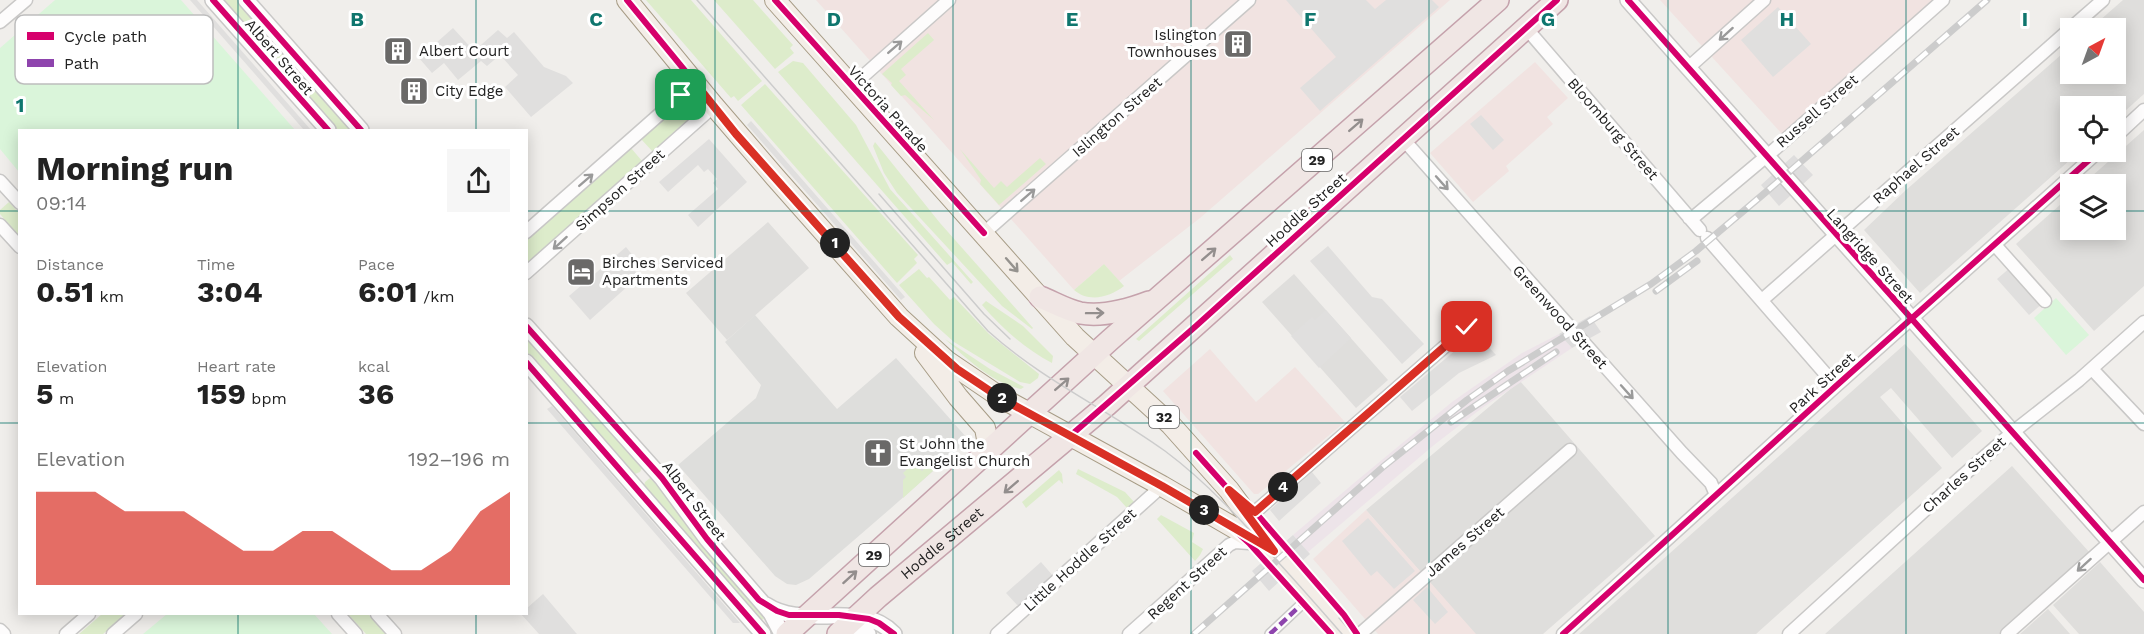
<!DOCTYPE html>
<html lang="en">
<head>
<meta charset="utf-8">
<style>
	:root { --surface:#fff; --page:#f6f6f6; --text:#222; --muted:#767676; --accent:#d93025 }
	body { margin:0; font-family:"Work Sans",sans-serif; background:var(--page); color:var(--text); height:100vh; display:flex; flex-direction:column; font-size:22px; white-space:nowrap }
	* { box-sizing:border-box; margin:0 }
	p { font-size:20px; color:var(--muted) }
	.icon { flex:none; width:33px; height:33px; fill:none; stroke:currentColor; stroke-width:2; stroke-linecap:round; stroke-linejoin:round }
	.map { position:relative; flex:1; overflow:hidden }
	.sheet { position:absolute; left:18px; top:129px; width:510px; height:486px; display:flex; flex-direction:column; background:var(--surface); border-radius:0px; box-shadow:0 3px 15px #0003 }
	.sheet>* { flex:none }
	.needle { width:39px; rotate:41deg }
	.fabs { position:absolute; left:2060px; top:18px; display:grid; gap:12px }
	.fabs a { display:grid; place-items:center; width:66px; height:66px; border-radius:0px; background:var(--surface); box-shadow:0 3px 15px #0003; font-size:30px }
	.pin { position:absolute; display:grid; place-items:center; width:51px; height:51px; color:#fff; margin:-26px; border-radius:12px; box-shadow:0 3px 9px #0006 }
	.km { position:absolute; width:30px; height:30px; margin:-15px; border-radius:50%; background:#222; color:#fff; font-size:16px; line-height:30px; text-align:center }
	.round { display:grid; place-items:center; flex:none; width:63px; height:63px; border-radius:0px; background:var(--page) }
	.overview { display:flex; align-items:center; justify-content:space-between; height:102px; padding:0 18px }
	h1 { font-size:33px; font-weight:700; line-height:45px }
	.stats { display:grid; grid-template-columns:repeat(3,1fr); gap:9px; height:102px; padding:6px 18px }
	.stats div { display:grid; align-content:center }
	.stats b { font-size:30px; font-weight:700 }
	.stats small { font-size:16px; font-weight:400 }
	.stats p { font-size:16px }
	.chart { height:168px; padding:12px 18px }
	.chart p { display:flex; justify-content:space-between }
	.chart svg { width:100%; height:108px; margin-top:6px; fill:var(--accent); opacity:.7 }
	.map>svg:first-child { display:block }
</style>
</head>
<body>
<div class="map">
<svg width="2144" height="634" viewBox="0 0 2144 634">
	<rect width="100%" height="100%" fill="#f0eeeb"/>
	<path fill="#dfdedc" d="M2123,0h21v94l-29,26v-14h-45v46h9l-159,141 -56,-63 42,-40 164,-143v27h45v-46h-24z
		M2144,130v156l-50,45 -78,-87 54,-48v34h45v-46h-32z
		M768,222l41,46 -82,72 -41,-47z
		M1294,274l94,106 -32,28 -94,-106z
		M1905,344l77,87 -30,27 -61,-70 -11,9 62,71 -186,166h-177z
		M1520,381l135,155 -112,98h-68l-109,-124z
		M2012,466l78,87 -91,81h-174z
		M2100,562l44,50v22h-65l-26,-29z
		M2048,609l22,25h-50z"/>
	<path fill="#f1e3e1" d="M816,0h634l-250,218 -81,63 -15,-17 -30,26z
		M1660,0h274l-152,134z
		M1535,62l33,36 -21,19 6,7 -47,42 3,5 -36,31 -43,-49z
		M1210,349l46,53 39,-35 50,55 -87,72h-4l-91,-103z
		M1366,510l110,124h-98l-65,-75z"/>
	<path fill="#ede4e9" d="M1559,334l13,14 -90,60 -48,37 -126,107 -15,-17 61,-52 98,-81 70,-49z"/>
	<path fill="#dededc" d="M755,315l82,94 59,-51 71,80v3l-77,68 -81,70 -13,6 -9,-1 -12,-8 -97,-111 78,-67 5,-13 -36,-43z"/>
	<path fill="#ddeccb" d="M221,0h16l114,130h-16z
		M646,0h45l71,81 -24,20 -4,-5 -3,2z
		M714,0h39l40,45 -3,3 4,5 -19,16z
		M928,33l6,7 -33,29 5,6 -7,6 35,39 -29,-25 -4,1 -10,-11 1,-2 -10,-9z
		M793,61l10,2 53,62 34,64 83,93 -2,2 -19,-22 -5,3 -169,-193z
		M765,84l153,171 -4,4 3,4 -20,20 -156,-178z
		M678,107l12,13 -37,32 -12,-13z
		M875,142l65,81 93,105 -1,1 -30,-23 -17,-18 -88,-95 -13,-20 -11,-27z
		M631,148l11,13 -115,102v-23z
		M960,149l34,39 7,-7 6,6 33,-29 6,6 -47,41 -19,-21 1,-4z
		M9,202l10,11v23l-19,-22v-4z
		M1230,255l3,4 -94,82 -3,-2z
		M1104,264l20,22c-14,11 -35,17 -50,4z
		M919,269l8,9 2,-1 21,23 4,-3 35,37 50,40 -1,4 -8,6 -10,-2 -66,-40 -20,-18 -35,-39z
		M986,301l37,25 30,30 -1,7c-27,-14 -50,-35 -70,-58z
		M526,333l114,130 2,5 -2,4 -5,2 -4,-2 -104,-120z
		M945,339l45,30 34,18 -3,2c-29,-6 -55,-31 -76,-50z
		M940,455l5,5 -42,38v-18l3,-3 -3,-4 11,-10 8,8z
		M1078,469l47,23 9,10 -7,6 -10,-11 -41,-23z
		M1059,470l3,4 1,10 -4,-4 -33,28 -4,-6z
		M650,478l20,20 30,44 65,76 -5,3 -116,-135 1,-4z
		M1161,515l33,18 -2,9 11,7 -3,6 -5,6 -38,-42z
		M102,614h25l-24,20h-24z
		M348,614h20l18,20h-20z"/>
	<path fill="#daf5da" d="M55,0h126l114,130h-275l-1,42 -19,-23v-101z
		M2056,298l33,37 -23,20 -32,-37z
		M167,614h147l18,20h-189z"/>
	<path fill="#e0dfde" d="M190,0h7l114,130h-7z
		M1286,0h80l9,9 11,-9h46l7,7 -119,104 -20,-23 36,-31z
		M1778,7l33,37 -38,33 -32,-37z
		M453,28l21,23 24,-21 9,8 7,-6 30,35 22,9 7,7 -42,34 -26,-30 13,-12 -18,-20 -13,11 -6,-5 -23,19 -14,-17 -12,10 -13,-15z
		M1481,115l23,25 -11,10 -23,-26z
		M751,121l154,176 -4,3 -154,-175z
		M709,139l38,43 -49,45 -10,-12 30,-26 -5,-6 4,-4 -9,-10 -4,3 -6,-7 -30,27 -9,-10z
		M1328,246l44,51 10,2 42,45 -22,20 -92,-103z
		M626,247l12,15 -5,4 5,11 -48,43 -21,-24z
		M2019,260l32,36 -22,19 -32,-36z
		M1326,310l25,28 -32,30 -28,-32 21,-19 3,3z
		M1476,333l20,22 -37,18 -47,38 -12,-14z
		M552,406l188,217h-7l-186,-214z
		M1312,472l9,11 -42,38 -9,-11z
		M1368,518l47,53 -21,18 -17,-18 -6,5 -29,-35z
		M1041,562l13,15 -35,30 -13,-14z
		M1427,587l21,25 -13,12 -22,-24z
		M543,594l33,39 1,1h-38l-18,-20h5l1,-6z"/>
	<path fill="#dedddd" d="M1794,155l19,20 -34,31 -18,-21z
		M1590,316l11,16 -29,16 -13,-14z
		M1293,535l17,19 -41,37 -17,-20z"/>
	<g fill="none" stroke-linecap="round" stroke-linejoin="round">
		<g stroke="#c9c8c7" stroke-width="12">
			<path id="pedestrian" d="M1270,634l33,-31"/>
		</g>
		<g stroke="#c9c8c7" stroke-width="15">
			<path id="minor" d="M0,22l26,-22
				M1526,28l174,202
				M2071,28l32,-28
				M1688,68l76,-68
				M852,86l97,-86
				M2115,137l29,-27
				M1403,139l279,314 29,30 5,12
				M0,181l20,22
				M1689,218l6,-2 80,-67 168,-149
				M0,225l20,22
				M526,232l169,-149
				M984,233l265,-233
				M1707,238l129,148
				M1995,245l50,56
				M526,273l188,-167
				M1762,300l308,-271
				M2092,369l52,55
				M1255,512l212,-185
				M338,614l18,20
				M377,614l18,20
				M0,630l4,4
				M66,634l23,-20
				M113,634l23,-20
				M997,634l165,-148
				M1129,634l100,-89 6,-3 14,1
				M1360,634l210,-184
				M1563,634l273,-248 262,-234
				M1789,634l171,-156 53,-46 66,-52 65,-58
				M2007,634l137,-122"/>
		</g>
		<g stroke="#c9c8c7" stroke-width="18">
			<path id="tertiary" d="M213,0l115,130
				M246,0l115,130
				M1628,0l516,580
				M526,326l136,152 45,61 64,74 11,21
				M526,362l237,272
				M766,605c39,26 93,-7 128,29
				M839,634l19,-3 10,3"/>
		</g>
		<g stroke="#a79c86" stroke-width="22">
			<path id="primary" d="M627,0l87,106 61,71 124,140 48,44 53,36 162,89 112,65
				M775,0l300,337 96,88 58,65 45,61 73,83
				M925,353l33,44 27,31 2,11 -3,17"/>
		</g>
		<g stroke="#c5a2ac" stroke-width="24">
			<g id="trunk">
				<path d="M1040,297c13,5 26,13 40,16 22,4 48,-3 69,-11"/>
				<path d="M787,634l323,-294 388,-340"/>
				<path id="s1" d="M838,634l40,-37 229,-192 450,-405"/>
			</g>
		</g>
		<use href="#pedestrian" stroke="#fdfcfc" stroke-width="9"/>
		<use href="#minor" stroke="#fdfcfc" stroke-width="12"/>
		<use href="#tertiary" stroke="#fdfcfc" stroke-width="15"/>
		<use href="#primary" stroke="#f3ede7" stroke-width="20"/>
		<use href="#trunk" stroke="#f0e6e4" stroke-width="21"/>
		<path stroke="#ccc" stroke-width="1.5" d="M697,0l291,331c54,49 119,78 177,120 43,32 78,71 113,111 22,24 43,48 64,72
			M879,194l105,120 26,25
			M1339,618l14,16"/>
		<g stroke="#ccc" stroke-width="7">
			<path id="rail" d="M1656,291l41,-30
				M1451,422l105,-70
				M1194,634l190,-168 83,-66 41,-29 143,-87 45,-33 70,-59 221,-192"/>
		</g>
		<use href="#rail" stroke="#fff" stroke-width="4.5" stroke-dasharray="14" stroke-linecap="butt"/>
		<path stroke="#8e44ad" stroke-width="4.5" stroke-dasharray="9 4.5" stroke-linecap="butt" d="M1270,634l33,-31"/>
		<g stroke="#fff" stroke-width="10">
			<path id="cycleway" d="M213,0l115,130
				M246,0l115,130
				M627,0l110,134 69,77
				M775,0l209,233
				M1628,0l516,580
				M526,326l136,152 45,61 52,61 18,11 12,4h50l30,4 10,4 15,11
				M526,362l237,272
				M1070,436l126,-110 361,-326
				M1196,453l33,37 26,22 89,103 13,19
				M1230,526l19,17 82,91
				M1563,634l273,-248 262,-234"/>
		</g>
		<use href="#cycleway" stroke="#d6006c" stroke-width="6"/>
	</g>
	<defs><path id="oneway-shaft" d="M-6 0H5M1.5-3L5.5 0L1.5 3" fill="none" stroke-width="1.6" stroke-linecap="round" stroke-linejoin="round" transform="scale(1.5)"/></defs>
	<g stroke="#9a9a9a">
		<use href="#oneway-shaft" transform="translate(1726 34) rotate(138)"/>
		<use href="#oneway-shaft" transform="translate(895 47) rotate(-41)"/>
		<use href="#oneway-shaft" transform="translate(586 180) rotate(-41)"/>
		<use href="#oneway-shaft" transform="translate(1442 183) rotate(48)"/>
		<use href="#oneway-shaft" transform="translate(1028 195) rotate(-41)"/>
		<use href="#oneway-shaft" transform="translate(560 243) rotate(138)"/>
		<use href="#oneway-shaft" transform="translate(1627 392) rotate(48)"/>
		<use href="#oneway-shaft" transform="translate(2084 565) rotate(138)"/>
	</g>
	<g stroke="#938e8d">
		<use href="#oneway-shaft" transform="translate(1356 125) rotate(-41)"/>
		<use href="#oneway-shaft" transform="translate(1209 254) rotate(-41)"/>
		<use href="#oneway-shaft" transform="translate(1095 313) rotate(-1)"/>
		<use href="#oneway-shaft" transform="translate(1062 384) rotate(-41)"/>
		<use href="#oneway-shaft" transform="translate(1011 487) rotate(139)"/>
		<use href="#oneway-shaft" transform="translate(850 577) rotate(-42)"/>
	</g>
	<use stroke="#95928e" href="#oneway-shaft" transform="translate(1012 265) rotate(49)"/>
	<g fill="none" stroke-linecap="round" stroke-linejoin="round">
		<g stroke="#fff" stroke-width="12">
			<path id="route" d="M681,95l14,-12 41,51 163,183 58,52 42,28 163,89 112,65 -45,-61 26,22 212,-185"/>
		</g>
		<use href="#route" stroke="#d93025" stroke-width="8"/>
	</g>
	<path fill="none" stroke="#0f766e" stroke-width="1.5" stroke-opacity="0.55" d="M238,0v130M476,0v130M715,0v634M953,0v634M1191,0v634M1429,0v634M1668,0v634M1906,0v634M0,211h20M526,211h1544M2115,211h29M0,423h20M526,423h1618M238,614v20M476,614v20"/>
	<defs>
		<g id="building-square" transform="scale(1.5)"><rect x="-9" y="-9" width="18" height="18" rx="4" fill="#6a6968" stroke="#fff"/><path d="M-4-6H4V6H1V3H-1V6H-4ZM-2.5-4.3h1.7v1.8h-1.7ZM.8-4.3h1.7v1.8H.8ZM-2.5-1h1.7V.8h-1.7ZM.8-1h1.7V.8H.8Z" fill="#fff"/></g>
		<g id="hotel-square" transform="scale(1.5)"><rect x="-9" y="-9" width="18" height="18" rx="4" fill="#6a6968" stroke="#fff"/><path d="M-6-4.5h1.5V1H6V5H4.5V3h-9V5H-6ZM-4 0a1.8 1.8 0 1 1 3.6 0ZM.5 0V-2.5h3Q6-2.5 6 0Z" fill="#fff"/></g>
		<g id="church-square" transform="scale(1.5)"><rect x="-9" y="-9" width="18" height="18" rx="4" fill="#6a6968" stroke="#fff"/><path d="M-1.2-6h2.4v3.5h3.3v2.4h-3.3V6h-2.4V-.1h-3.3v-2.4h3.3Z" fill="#fff"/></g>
	</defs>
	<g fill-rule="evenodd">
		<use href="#building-square" x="1238" y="44"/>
		<use href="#building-square" x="398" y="51"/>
		<use href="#building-square" x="414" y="91"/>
		<use href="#hotel-square" x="581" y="272"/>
		<use href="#church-square" x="878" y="453"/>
	</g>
	<g text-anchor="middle" stroke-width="6" stroke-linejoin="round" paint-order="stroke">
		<g fill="#fff" stroke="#646464" stroke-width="1.5">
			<rect x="1302" y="149" width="30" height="22" rx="4.5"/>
			<rect x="1149" y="406" width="30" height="22" rx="4.5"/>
			<rect x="859" y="544" width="30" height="22" rx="4.5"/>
		</g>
		<g font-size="14" font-weight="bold" fill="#222">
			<text x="1317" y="165">29</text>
			<text x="1164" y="422">32</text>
			<text x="874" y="560">29</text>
		</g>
		<g font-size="15" fill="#222" stroke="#fff" text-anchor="start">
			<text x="1217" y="40" text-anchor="end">Islington<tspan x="1217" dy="17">Townhouses</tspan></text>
			<text x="419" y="56">Albert Court</text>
			<text x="435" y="96">City Edge</text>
			<text x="602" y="268">Birches Serviced<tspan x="602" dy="17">Apartments</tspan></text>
			<text x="899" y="449">St John the<tspan x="899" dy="17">Evangelist Church</tspan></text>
		</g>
		<g font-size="15" fill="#222" stroke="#fff">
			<text transform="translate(279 57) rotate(49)" y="5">Albert Street</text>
			<text transform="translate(888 109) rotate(48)" y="5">Victoria Parade</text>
			<text transform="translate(1817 111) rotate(-41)" y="5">Russell Street</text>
			<text transform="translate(1117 117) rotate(-41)" y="5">Islington Street</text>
			<text transform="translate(1613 129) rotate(49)" y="5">Bloomburg Street</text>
			<text transform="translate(1916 165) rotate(-41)" y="5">Raphael Street</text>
			<text transform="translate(620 190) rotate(-42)" y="5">Simpson Street</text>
			<text transform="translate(1306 210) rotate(-42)" y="5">Hoddle Street</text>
			<text transform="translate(1870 256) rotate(48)" y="5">Langridge Street</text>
			<text transform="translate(1560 317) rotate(48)" y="5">Greenwood Street</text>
			<text transform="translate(1822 383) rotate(-42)" y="5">Park Street</text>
			<text transform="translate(1964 475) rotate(-42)" y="5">Charles Street</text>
			<text transform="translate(694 501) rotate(53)" y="5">Albert Street</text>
			<text transform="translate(1465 542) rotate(-41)" y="5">James Street</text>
			<text dy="5" stroke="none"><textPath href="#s1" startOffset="138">Hoddle Street</textPath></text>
			<text transform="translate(1080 560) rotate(-42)" y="5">Little Hoddle Street</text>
			<text transform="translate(1187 583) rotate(-42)" y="5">Regent Street</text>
		</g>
	</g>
	<rect x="15" y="15" width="198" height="69" rx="9" fill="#fff" stroke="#bdbdbd" stroke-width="1.5"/>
	<rect x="27" y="32" width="27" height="8" fill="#d6006c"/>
	<rect x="27" y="59" width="27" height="8" fill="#8e44ad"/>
	<g font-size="16" fill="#222">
		<text x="64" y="42">Cycle path</text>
		<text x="64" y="69">Path</text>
	</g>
	<g font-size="20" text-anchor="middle" font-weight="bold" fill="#0f766e" stroke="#fff" stroke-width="6" stroke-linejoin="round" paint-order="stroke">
		<text x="357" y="26">B</text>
		<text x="596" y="26">C</text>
		<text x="834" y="26">D</text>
		<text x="1072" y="26">E</text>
		<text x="1310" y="26">F</text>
		<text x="1548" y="26">G</text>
		<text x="1787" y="26">H</text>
		<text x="2025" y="26">I</text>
		<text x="20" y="112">1</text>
	</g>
</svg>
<div class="fabs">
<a><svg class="needle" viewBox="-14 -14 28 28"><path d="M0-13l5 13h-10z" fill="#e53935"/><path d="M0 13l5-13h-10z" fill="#767676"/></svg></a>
<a><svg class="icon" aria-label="locate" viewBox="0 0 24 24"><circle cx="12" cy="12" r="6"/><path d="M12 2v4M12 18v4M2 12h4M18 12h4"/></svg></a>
<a><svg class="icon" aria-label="layers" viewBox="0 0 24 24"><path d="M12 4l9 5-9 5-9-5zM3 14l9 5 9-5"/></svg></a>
</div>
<div class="pin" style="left:681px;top:95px;background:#1e9e55"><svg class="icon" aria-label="arrive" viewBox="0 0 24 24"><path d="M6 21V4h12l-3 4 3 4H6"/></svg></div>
<div class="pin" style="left:1467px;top:327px;background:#d93025"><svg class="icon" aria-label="check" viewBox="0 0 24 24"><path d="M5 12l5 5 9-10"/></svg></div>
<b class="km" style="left:835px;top:243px">1</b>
<b class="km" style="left:1002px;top:398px">2</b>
<b class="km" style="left:1204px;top:510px">3</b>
<b class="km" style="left:1283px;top:487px">4</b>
<section class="sheet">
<div class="overview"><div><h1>Morning run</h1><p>09:14</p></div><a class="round"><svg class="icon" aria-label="share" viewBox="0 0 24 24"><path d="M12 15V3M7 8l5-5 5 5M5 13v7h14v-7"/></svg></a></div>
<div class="stats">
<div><p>Distance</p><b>0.51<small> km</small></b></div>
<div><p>Time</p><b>3:04</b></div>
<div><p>Pace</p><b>6:01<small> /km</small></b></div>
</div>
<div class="stats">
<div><p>Elevation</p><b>5<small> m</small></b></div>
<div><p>Heart rate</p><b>159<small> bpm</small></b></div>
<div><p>kcal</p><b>36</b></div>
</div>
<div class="chart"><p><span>Elevation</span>192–196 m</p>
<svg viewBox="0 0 160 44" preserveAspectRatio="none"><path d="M0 44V6L10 6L20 6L30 14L40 14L50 14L60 22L70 30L80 30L90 22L100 22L110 30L120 38L130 38L140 30L150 14L160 6V44z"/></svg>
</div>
</section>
</div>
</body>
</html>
